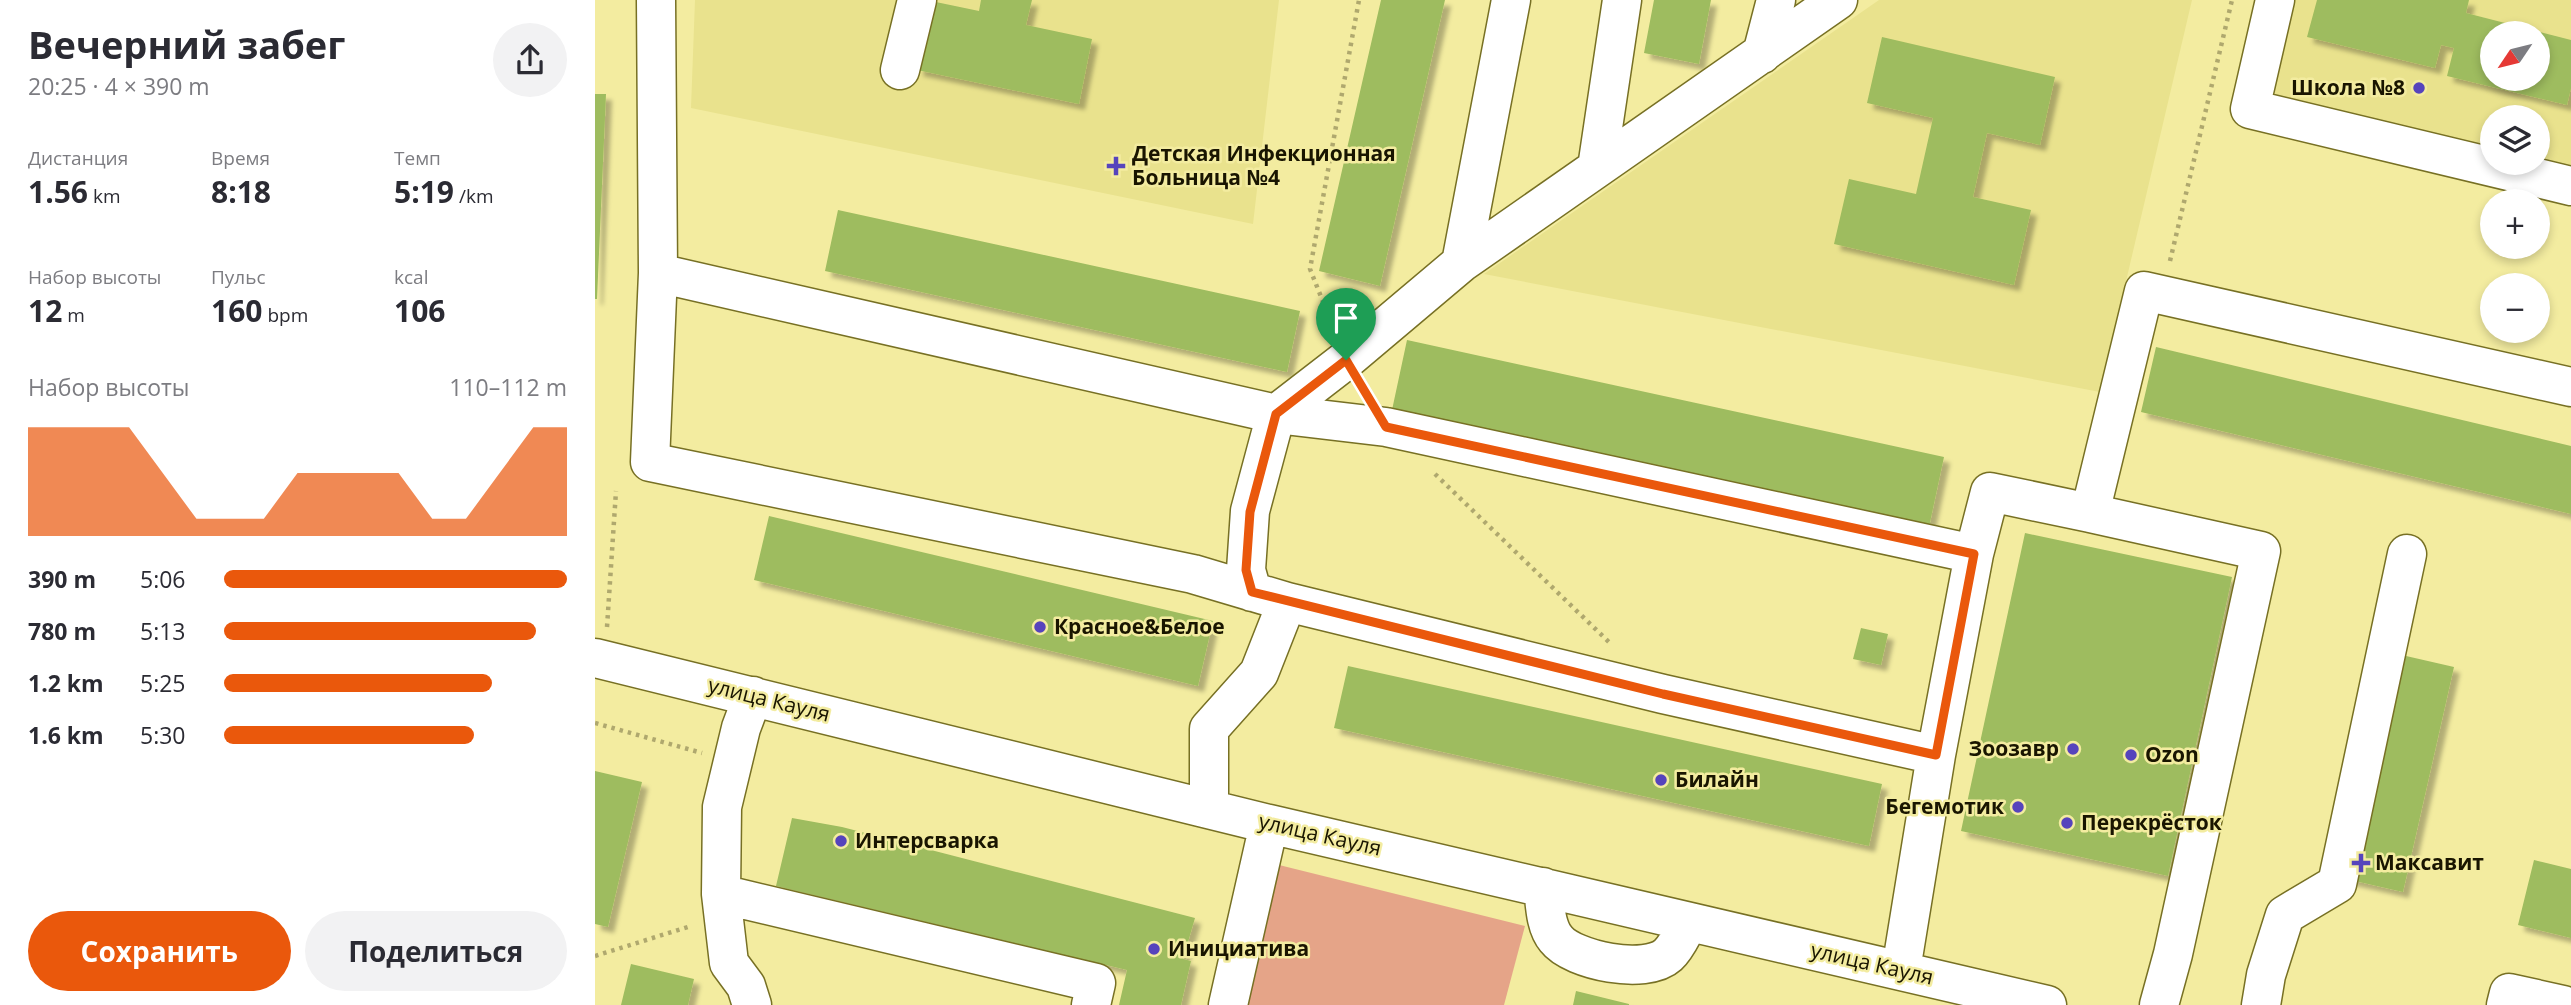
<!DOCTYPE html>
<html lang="ru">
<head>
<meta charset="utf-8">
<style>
	:root { --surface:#fff; --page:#f2f2f3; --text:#2b2b33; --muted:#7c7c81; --accent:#ea580c }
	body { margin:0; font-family:"Open Sans",sans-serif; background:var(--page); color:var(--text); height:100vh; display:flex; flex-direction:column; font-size:26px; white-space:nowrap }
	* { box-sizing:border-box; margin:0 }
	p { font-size:23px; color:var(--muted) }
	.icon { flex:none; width:38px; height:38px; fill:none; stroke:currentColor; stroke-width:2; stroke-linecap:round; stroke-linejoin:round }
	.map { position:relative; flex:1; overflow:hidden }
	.panel { display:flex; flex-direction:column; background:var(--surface); width:595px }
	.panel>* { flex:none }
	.needle { width:46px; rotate:235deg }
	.buttons { position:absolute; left:1885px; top:21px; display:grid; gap:14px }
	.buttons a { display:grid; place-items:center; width:70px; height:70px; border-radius:50%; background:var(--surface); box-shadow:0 4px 10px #0003; font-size:35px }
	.pin { position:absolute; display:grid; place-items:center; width:60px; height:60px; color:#fff; margin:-72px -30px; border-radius:50% 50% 50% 0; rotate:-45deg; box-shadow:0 0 7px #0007 }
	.pin .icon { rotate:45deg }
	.round { display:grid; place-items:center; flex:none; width:74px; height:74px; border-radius:37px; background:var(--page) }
	.overview { display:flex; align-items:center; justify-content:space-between; height:119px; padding:0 28px }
	h1 { font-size:38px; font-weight:700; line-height:52px }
	.figures { display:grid; grid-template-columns:repeat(3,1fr); gap:10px; height:119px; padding:7px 28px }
	.figures div { display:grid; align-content:center }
	.figures b { font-size:30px; font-weight:700 }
	.figures small { font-size:19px; font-weight:400 }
	.figures p { font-size:19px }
	.chart { height:196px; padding:14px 28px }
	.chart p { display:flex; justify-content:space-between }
	.chart svg { width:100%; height:126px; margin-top:7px; fill:var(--accent); opacity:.7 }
	.button { display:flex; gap:14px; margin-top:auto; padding:14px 28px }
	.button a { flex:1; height:80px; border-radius:42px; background:var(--accent); color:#fff; font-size:28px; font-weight:700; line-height:80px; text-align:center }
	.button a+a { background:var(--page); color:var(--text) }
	ul { padding:0 28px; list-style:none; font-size:23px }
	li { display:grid; grid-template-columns:112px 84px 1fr; align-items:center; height:52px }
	li i { height:18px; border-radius:9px; background:var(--accent) }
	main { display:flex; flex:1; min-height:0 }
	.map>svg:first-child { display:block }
</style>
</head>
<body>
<main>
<section class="panel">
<div class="overview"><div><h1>Вечерний забег</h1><p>20:25 · 4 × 390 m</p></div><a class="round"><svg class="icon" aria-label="share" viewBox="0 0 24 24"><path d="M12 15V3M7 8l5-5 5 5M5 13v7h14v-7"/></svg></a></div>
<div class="figures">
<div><p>Дистанция</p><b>1.56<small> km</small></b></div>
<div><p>Время</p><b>8:18</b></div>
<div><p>Темп</p><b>5:19<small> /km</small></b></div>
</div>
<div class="figures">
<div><p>Набор высоты</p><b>12<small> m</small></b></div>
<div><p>Пульс</p><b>160<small> bpm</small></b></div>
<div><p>kcal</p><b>106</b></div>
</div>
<div class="chart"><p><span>Набор высоты</span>110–112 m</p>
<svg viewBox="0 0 160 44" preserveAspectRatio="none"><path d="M0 44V6L10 6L20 6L30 6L40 22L50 38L60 38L70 38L80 22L90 22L100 22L110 22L120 38L130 38L140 22L150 6L160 6V44z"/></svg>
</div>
<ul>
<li><b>390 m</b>5:06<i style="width:100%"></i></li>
<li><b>780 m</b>5:13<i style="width:91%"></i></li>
<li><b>1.2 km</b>5:25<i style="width:78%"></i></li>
<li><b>1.6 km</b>5:30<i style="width:73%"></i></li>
</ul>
<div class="button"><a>Сохранить</a><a>Поделиться</a></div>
</section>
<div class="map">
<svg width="1976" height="1005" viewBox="0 0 1976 1005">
	<defs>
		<filter id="shadow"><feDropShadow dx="6" dy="6" stdDeviation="2" flood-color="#0004"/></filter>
	</defs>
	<rect width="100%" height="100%" fill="#f3eca0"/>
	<path fill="#e9e28d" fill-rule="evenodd" d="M100,0h584l-26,224 -562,-116z
		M1284,0h313l-92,392 -616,-118z
		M1693,0h283v168l-33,-8 -1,-43h-45v32l-226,-52zM1897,33h45v46h-45z"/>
	<path fill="#e5a488" d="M680,864l250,62 -21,79h-261z"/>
	<path fill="#9ebc5e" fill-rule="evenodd" filter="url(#shadow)" d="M386,0h51l-6,25 66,14 -13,65 -162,-34 14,-69 48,10z
		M786,0h64l-65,286 -61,-15z
		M1059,0h57l-12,64 -55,-11z
		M1722,0h152l-3,13 105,27v48l-4,17 -120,-29 7,-28 -13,-3 -6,23 -128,-31zM1897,33h45v46h-45z
		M1287,37l173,40 -15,68 -53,-12 -14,64 58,13 -17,75 -180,-41 15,-65 67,15 17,-76 -66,-15z
		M0,94h11l-9,205h-2z
		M243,210l462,101 -13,61 -462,-101z
		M812,340l537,117 -15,70 -537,-117z
		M1561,347l415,99v68l-430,-102z
		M174,516l444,105 -15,65 -444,-106z
		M1430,533l207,44 -64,299 -207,-45z
		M1266,628l27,6 -7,31 -28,-6z
		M1798,653l61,14 -51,225 -61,-14z
		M753,666l534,118 -13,62 -535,-118z
		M0,771l47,11 -34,145 -13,-3z
		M197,818l50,9 353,91 -12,41 8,2 -10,44h-62l8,-35 -351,-84z
		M1939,860l37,9v69l-53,-13z
		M36,964l63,15 -6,26h-67z
		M981,991l53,13v1h-56z"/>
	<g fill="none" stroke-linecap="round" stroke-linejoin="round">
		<g stroke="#777024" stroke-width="41">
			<path id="minor" d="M61,0l2,273 -8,189 543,112 94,28 376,92 273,61
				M1680,0l-25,109 321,77
				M1167,54l14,-54
				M305,70l17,-70
				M1002,168l25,-168
				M866,263l50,-263
				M63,273l618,141 110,13 588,127 -38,201 -35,215
				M1379,554l16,-62 100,21
				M657,592l-6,-22 4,-59 26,-97 70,-54 115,-97 377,-263
				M0,658l674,166 778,181
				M614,808v-79l50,-56 28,-71
				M948,887c2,17 2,39 13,52 17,22 90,36 112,16 9,-8 15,-23 21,-33
				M126,894l375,89 -5,22
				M157,1005l-6,-19 -17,-23 -8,-69 1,-87 19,-79 12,-32
				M633,1005l41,-181
				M1564,1005l14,-51 88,-403 -171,-38 54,-222 427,96
				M1666,1005l5,-30 19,-60 52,-31 70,-330
				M1911,1005l3,-12 54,12"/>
		</g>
		<path stroke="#afa86e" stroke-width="4.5" stroke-dasharray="3.5 5" stroke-linecap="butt" d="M1575,261l62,-261
			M738,327l-23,-58 49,-269
			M840,474l177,171
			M12,627l9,-136
			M0,723l107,30
			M0,956l96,-30"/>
		<use href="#minor" stroke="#fff" stroke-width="38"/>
	</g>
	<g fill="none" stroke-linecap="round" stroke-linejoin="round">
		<g stroke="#fff" stroke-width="14">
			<path id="route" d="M751,360l40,67 588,127 -38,201 -273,-61 -411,-102 -6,-22 4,-58 26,-98z"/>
		</g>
		<use href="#route" stroke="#ea580c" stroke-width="9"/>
	</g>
	<g fill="#5644bc" stroke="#f3eca0" stroke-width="2.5">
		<circle cx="1824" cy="88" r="7"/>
		<path d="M517.5 155.5h7v7h7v7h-7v7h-7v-7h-7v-7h7z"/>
		<circle cx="445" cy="627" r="7"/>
		<circle cx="1478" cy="749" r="7"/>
		<circle cx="1536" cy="755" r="7"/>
		<circle cx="1066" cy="780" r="7"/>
		<circle cx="1423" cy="807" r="7"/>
		<circle cx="1472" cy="823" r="7"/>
		<circle cx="246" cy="841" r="7"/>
		<path d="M1762.5 852.5h7v7h7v7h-7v7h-7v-7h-7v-7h7z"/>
		<circle cx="559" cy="949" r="7"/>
	</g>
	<g text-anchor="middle" stroke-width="5" stroke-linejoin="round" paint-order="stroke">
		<g font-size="21" font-weight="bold" fill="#191500" stroke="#f3eca0" text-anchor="start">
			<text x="1810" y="95" text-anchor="end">Школа №8</text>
			<text x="537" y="161">Детская Инфекционная<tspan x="537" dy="24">Больница №4</tspan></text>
			<text x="459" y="634">Красное&amp;Белое</text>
			<text x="1464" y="756" text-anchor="end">Зоозавр</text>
			<text x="1550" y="762">Ozon</text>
			<text x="1080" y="787">Билайн</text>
			<text x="1409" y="814" text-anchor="end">Бегемотик</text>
			<text x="1486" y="830">Перекрёсток</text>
			<text x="260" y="848">Интерсварка</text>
			<text x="1780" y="870">Максавит</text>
			<text x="573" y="956">Инициатива</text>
		</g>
		<g font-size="21" fill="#191500" stroke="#f3eca0">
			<text transform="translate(174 700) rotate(14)" y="7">улица Кауля</text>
			<text transform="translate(725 835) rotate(13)" y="7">улица Кауля</text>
			<text transform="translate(1277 964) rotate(13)" y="7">улица Кауля</text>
		</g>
	</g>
</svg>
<div class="buttons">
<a><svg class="needle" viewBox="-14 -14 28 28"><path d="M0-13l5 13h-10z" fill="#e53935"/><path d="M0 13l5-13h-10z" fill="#7c7c81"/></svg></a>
<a><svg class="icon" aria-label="layers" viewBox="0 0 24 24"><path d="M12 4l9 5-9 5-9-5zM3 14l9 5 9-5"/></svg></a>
<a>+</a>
<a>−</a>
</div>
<div class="pin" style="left:751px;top:360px;background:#1e9e55"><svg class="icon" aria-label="arrive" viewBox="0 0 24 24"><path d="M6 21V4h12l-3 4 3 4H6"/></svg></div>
</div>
</main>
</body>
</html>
